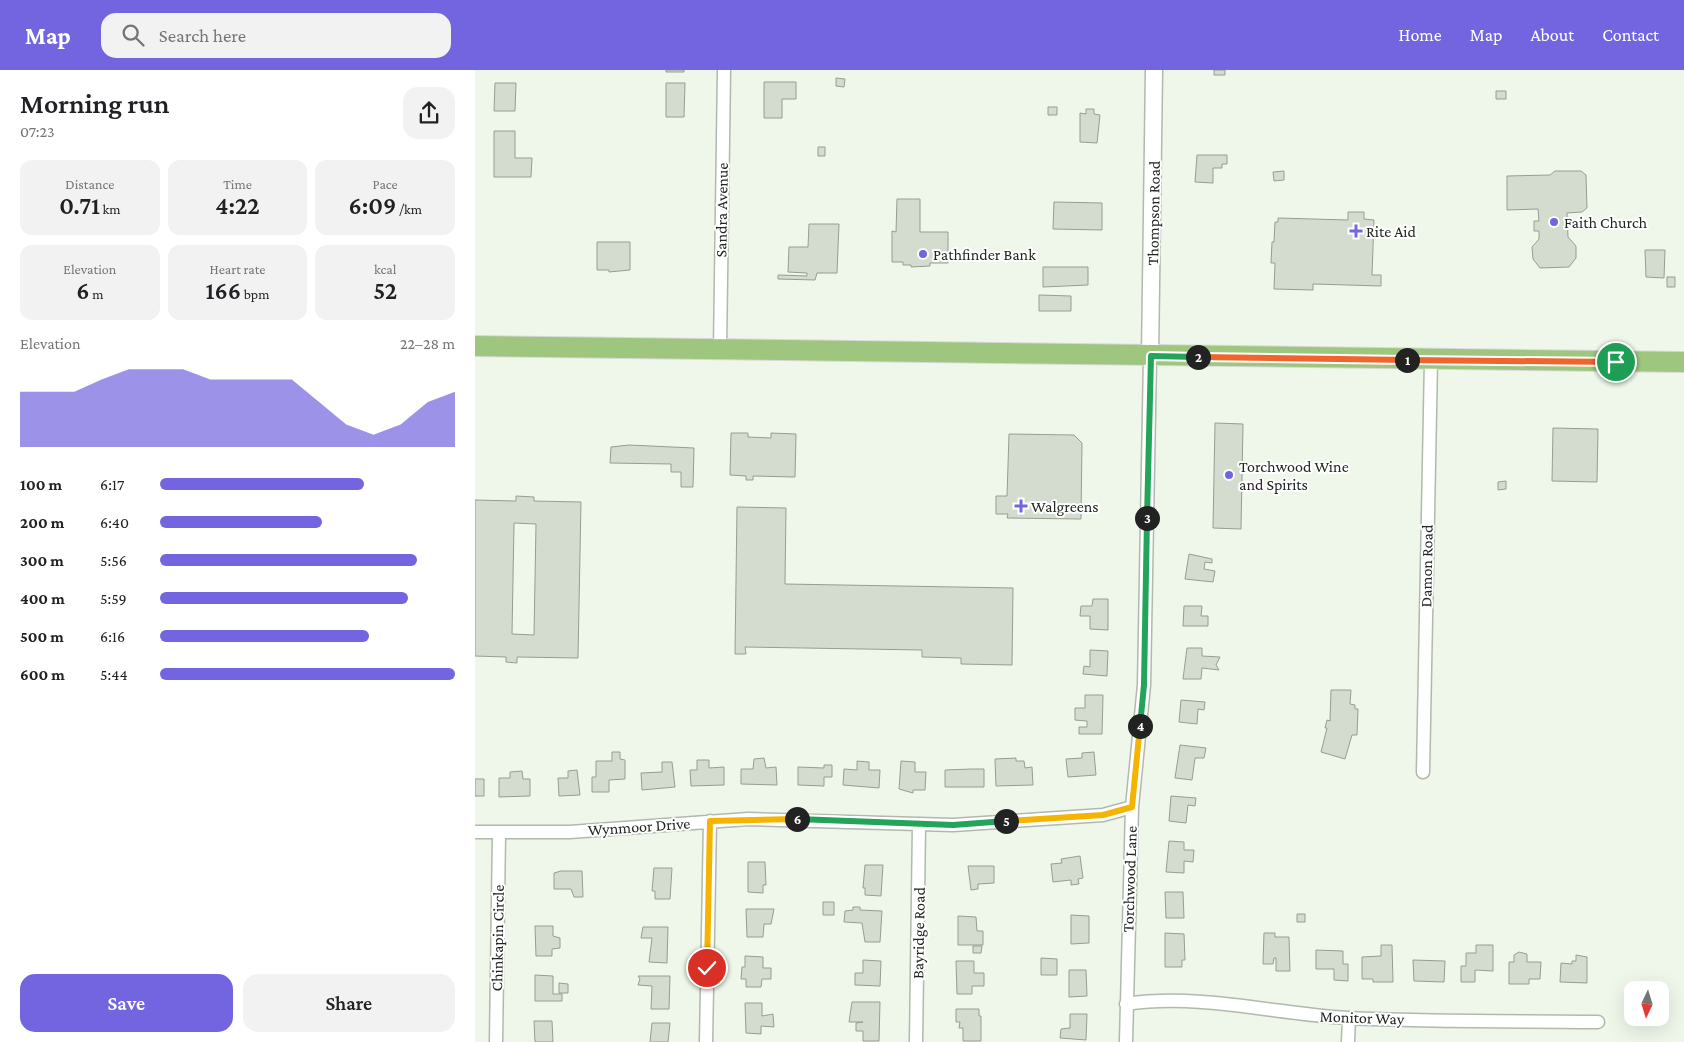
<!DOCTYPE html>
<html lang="en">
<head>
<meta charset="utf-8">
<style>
	:root { --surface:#fff; --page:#f2f2f2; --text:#202124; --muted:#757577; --accent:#7365df }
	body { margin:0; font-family:"Crimson Pro",serif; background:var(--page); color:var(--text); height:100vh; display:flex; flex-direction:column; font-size:19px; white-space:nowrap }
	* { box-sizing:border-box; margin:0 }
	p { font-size:16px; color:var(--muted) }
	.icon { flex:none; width:28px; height:28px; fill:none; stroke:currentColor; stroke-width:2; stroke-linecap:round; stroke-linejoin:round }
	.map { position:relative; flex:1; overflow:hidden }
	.side { display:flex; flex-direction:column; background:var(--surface); width:475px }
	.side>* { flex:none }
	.needle { width:32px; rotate:184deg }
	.tools { position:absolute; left:1149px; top:911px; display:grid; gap:10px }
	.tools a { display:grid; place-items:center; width:45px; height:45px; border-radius:10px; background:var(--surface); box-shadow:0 5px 20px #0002; font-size:25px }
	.pin { position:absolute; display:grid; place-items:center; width:42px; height:42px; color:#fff; margin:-21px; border:2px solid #fff; border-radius:50%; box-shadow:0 1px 5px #0007 }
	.km { position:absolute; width:25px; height:25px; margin:-12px; border-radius:50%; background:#222; color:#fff; font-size:14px; line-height:25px; text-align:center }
	.round { display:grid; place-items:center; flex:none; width:52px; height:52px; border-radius:15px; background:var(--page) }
	.headline { display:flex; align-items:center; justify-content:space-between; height:85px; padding:0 20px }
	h1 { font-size:28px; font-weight:600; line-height:38px }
	.figures { display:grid; grid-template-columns:repeat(3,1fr); gap:8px; height:85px; padding:5px 20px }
	.figures div { display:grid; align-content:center; border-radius:12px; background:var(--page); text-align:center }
	.figures b { font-size:25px; font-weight:600 }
	.figures small { font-size:14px; font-weight:400 }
	.figures p { font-size:14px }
	.chart { height:140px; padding:10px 20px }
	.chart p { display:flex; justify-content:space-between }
	.chart svg { width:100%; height:90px; margin-top:5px; fill:var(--accent); opacity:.7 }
	.action { display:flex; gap:10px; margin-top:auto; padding:10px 20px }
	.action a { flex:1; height:58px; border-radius:15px; background:var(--accent); color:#fff; font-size:20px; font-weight:600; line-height:58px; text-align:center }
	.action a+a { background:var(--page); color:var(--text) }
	ul { padding:0 20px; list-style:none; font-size:16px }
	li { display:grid; grid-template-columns:80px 60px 1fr; align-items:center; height:38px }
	li i { height:12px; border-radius:6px; background:var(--accent) }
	header { display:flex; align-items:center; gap:30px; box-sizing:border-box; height:70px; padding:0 25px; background:var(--accent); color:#fff }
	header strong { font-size:24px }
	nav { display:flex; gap:28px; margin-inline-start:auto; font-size:18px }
	.search { width:350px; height:45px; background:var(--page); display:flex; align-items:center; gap:12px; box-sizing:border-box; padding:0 18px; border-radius:15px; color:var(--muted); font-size:19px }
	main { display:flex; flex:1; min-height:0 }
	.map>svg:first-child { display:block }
</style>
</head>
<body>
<header>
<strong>Map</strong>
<div class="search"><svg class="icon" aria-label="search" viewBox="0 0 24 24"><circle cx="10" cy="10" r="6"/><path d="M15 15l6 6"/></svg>Search here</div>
<nav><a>Home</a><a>Map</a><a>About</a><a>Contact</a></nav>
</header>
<main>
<section class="side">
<div class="headline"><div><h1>Morning run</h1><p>07:23</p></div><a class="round"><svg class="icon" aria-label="share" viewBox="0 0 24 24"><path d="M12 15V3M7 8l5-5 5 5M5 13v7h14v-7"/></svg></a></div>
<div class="figures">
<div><p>Distance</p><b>0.71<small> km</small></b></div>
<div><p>Time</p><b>4:22</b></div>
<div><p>Pace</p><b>6:09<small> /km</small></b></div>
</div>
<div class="figures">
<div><p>Elevation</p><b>6<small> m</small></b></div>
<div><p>Heart rate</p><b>166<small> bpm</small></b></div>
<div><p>kcal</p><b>52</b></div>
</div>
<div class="chart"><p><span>Elevation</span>22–28 m</p>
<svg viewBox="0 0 160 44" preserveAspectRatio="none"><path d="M0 44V17L10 17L20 17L30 11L40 6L50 6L60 6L70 11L80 11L90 11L100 11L110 22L120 33L130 38L140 33L150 22L160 17V44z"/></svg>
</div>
<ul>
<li><b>100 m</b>6:17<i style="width:69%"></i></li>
<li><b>200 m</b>6:40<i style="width:55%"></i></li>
<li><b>300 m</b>5:56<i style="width:87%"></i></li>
<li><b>400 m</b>5:59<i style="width:84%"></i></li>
<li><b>500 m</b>6:16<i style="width:71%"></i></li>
<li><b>600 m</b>5:44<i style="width:100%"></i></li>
</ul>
<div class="action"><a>Save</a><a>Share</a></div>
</section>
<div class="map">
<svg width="1209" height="972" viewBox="0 0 1209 972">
	<rect width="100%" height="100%" fill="#eef7ea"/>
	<path fill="#d3dccf" stroke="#969e91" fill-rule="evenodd" d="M191,0h18v2h-18z
		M739,0h11v5h-11z
		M361,8l9,1 -1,8 -8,-1z
		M289,12h32v17h-14v19h-18z
		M20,13h21l-1,28h-21z
		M191,13h19l-1,34h-18z
		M1021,21h10v8h-10z
		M573,37h9v8h-9z
		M611,39h8v5l6,1 -3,28 -17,-1v-29l6,1z
		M19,61h21v27h17l-1,19h-37z
		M343,77h7v9h-7z
		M722,85h30v9h-5v4h-9v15l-18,-1z
		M809,101v9l-10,1 -1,-9z
		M1080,101h26l5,4 1,33 -5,4 -15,1 1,24 8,9v12l-7,9 -29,1 -7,-9 -1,-12 7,-8v-8h-5v-10h5l-1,-12 -31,1v-34l43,-1z
		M422,129h23v33h28v31h-18v3l-19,1v-2h-8v-3h-11v-31l4,1z
		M579,132l48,1v27l-49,-1z
		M873,142h16v7l10,1 -2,55h9v11l-68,-2v6l-39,-1 1,-26h-4l1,-21h2l1,-20h3v-4l70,2z
		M334,154h30l-2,49h-20l-2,7 -37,-1v-4l29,1v-3l-19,-1 1,-25h19z
		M122,172h33v28l-21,2v-2h-12z
		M1170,180h20l-1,28 -18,-1z
		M568,197h45v18l-45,2z
		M1192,207h8v10h-8z
		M564,225l32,1v15h-32z
		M740,353l28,1 -2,105 -28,-1z
		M1078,358l45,1 -1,53 -45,-1z
		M256,363h17v4l23,1v-5l25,1 -1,43 -42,-1v4h-7v-4l-16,-1z
		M534,364l65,1 8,8 -1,76 -74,-1 1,-4h-12v-18h11z
		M154,375l65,3 -1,39h-12v-15h-10v-8l-61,-1 1,-16z
		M1031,411v8l-8,1v-8z
		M41,426l18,1v4l47,1 -3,156 -61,-1v6l-11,-1v-5l-31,-1v-156l41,1zM39,453l22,1 -2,111 -22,-1z
		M262,437l49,1 -1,76 228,4 -1,77 -51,-1v-6l-39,-1v-7l-177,-3 1,7h-11z
		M714,484l23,5v4l-7,-1 -1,7 11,2 -2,11 -28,-3z
		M618,529h15v31l-18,-1v-13h-10l1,-10h11z
		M709,536h18l-1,10h7v10h-25z
		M712,578h15v8l18,1 -4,8 3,5 -17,-2 -1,11h-18z
		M615,580l18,1 -1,25 -24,-2 1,-8 6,1z
		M856,620h20l-1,14 5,1v4h3l-1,26h-5l-7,24 -24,-7 6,-24h-2l2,-8 3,1z
		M610,625h18l-1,39h-23v-7h8v-6l-12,-1v-12h10z
		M706,630l24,2 -1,8 -6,-1 -1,15 -18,-2z
		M705,675l26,3 -2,10h-9l-3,22 -17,-2z
		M137,682h8v7l5,1v19l-16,1v12h-17v-15h4v-16h16z
		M619,682l2,23 -28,2 -2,-18 16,-1v-5z
		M289,688l2,10 10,-1 1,18 -36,-1v-15h12l1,-10z
		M541,688v3h8l1,7 7,-1 1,18 -37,1 -1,-27z
		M222,690h12v8l15,-1v18l-33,1 -1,-16h7z
		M382,691l12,1v8h11l-1,18 -36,-3 1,-16 13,1z
		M426,691l14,1v10h11l-1,18h-12v3l-14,-4z
		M187,692h10l3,25 -33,3 -1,-17 21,-1z
		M349,695h8v12h-8v9l-26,-1v-18l26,1z
		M496,699h13v18h-39v-17z
		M102,700l3,25 -21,1 -1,-18h10v-7z
		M47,701l1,8h7v17l-31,1v-19h11v-6z
		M0,709h9v17h-9z
		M696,726l25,2 -1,8 -7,-1 -2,18 -17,-2z
		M694,771l15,1v8h10l-1,12 -9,-1v12l-18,-1z
		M605,786l3,22 -5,1 1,5 -8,1v-5l-18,2 -2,-18 11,-1 -1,-4z
		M273,792h17l1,23h-3v8l-15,-1z
		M390,795h18l-2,31 -16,-1v-7h-2z
		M493,796h26v17l-16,1v5l-7,1z
		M179,798h18l-2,31h-15v-8h-3z
		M86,801h21l1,26h-9l-3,-8h-17v-16z
		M690,822h18l1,26h-18z
		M348,832h11v13h-11z
		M378,837h7v3l22,1 -2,31h-15l-3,-19 -18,-1 1,-11 8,-1z
		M271,839h28l-3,15h-7l-1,13h-16z
		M822,844h8v8h-8z
		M596,845l18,1v27l-18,1z
		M483,846l18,1 1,14h6v14h-25z
		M60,856h18v10l7,2v10l-8,1v7h-16z
		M168,857h25l-1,36 -18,-1 3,-24h-11z
		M690,863l19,1 1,26h-3v7h-17z
		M789,863h11v4h14l1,34h-14v-13h-2l-1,6h-10z
		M906,875h11l1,37h-20v-3h-11v-22l19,-1z
		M1001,875h17v26l-18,-1v12h-14v-16h5v-13h10z
		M498,876h9l-1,7h-8z
		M841,880l27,1v13h5v17l-14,-1v-11h-18z
		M1044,882l8,2v8h14l-1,17h-11v5h-20v-22h5v-7z
		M1101,885l11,2v26l-27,-1 1,-19 11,1v-3h4z
		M270,886l18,1v11h8v11h-9l-1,8h-15v-8h-5l1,-12h3z
		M566,888l16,1v16h-16z
		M388,890l18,1 -1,25 -25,-1v-12h8z
		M938,890l32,1 -1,21 -30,-1z
		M481,891h18v12h10v13h-12v8h-15z
		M594,900h17l1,26 -18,1z
		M60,905l18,1v18h9v7h-27z
		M163,906h32l-1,33h-18l1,-23 -14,-1 2,-6z
		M84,913l9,1v9h-9z
		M377,932h28l-1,39h-16v-10h-7v-8l7,-1h-14z
		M270,933h17v13l11,-2 1,13 -13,-1v8l-15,-1z
		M481,939h23v7h2v25h-18v-13h-4l1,-6h-4z
		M595,944h17l-1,26 -26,-2 1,-9 9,-1z
		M59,951h18l1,21h-18z
		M177,953h18l-2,19h-18z"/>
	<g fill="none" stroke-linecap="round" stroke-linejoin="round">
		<g stroke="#b1b9ac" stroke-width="15">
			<path id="minor" d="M245,279l4,-279
				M948,702l8,-412
				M0,762h95l178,-13 205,6 150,-10 29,-8
				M651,934c75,-11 148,10 222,14 83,4 167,3 250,4
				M21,972l3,-209
				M231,972l4,-221
				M441,972l3,-218
				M651,972l6,-235 12,-122 6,-328
				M873,972l1,-24"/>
		</g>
		<g stroke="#b1b9ac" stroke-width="19">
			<path id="tertiary" d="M675,287l4,-287"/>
		</g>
		<g stroke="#d7d8d7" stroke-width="22">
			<path id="primary" d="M0,276l1209,16"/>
		</g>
		<use href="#minor" stroke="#fff" stroke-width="12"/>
		<use href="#tertiary" stroke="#fff" stroke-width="16"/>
		<use href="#primary" stroke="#9ec67f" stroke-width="20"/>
	</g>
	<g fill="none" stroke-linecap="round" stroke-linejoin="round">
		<g stroke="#fff" stroke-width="10">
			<path id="split-1" d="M932,290l209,2"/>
		</g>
		<g stroke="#fff" stroke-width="10">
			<path id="split-2" d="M723,287l209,3"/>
		</g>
		<g stroke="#fff" stroke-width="10">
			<path id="split-3" d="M672,448l4,-162 47,1"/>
		</g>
		<g stroke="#fff" stroke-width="10">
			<path id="split-4" d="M665,656l4,-41 3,-167"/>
		</g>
		<g stroke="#fff" stroke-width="10">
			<path id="split-5" d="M531,751l97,-6 29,-8 8,-81"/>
		</g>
		<g stroke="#fff" stroke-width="10">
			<path id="split-6" d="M322,749l156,6 53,-4"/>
		</g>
		<g stroke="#fff" stroke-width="10">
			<path id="split-7" d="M232,898l3,-147 87,-2"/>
		</g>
		<use href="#split-1" stroke="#f0652b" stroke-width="6"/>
		<use href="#split-2" stroke="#f0652b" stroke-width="6"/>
		<use href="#split-3" stroke="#22a559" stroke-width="6"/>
		<use href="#split-4" stroke="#22a559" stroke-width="6"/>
		<use href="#split-5" stroke="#f5b400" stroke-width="6"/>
		<use href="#split-6" stroke="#22a559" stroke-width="6"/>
		<use href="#split-7" stroke="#f5b400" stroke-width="6"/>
	</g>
	<g fill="#7365df" stroke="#fff" stroke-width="2">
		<circle cx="1079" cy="152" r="5"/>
		<path d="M878.5 153.5h5v5h5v5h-5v5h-5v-5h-5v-5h5z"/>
		<circle cx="448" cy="184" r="5"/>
		<circle cx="754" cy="405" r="5"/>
		<path d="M543.5 428.5h5v5h5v5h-5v5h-5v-5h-5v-5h5z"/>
	</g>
	<g text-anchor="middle" stroke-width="4" stroke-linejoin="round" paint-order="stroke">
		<g font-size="16" fill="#222520" stroke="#fff">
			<text transform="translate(246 140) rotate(-89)" y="6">Sandra Avenue</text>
			<text transform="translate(678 143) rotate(-89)" y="6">Thompson Road</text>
			<text transform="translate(951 496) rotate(-89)" y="6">Damon Road</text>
			<text transform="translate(164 756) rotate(-4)" y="6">Wynmoor Drive</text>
			<text transform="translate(654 809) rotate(-88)" y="6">Torchwood Lane</text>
			<text transform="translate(443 863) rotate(-89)" y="6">Bayridge Road</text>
			<text transform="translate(22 868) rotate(-89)" y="6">Chinkapin Circle</text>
			<text transform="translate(887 947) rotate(2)" y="6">Monitor Way</text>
		</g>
		<g font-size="16" fill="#222520" stroke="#fff" text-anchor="start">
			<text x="1089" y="158">Faith Church</text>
			<text x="891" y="167">Rite Aid</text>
			<text x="458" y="190">Pathfinder Bank</text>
			<text x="764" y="402">Torchwood Wine<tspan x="764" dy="18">and Spirits</tspan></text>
			<text x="556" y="442">Walgreens</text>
		</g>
	</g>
</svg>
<div class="tools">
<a><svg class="needle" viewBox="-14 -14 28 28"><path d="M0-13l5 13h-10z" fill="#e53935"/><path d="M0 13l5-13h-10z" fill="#757577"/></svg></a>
</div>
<div class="pin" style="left:1141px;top:292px;background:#1e9e55"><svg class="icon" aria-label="arrive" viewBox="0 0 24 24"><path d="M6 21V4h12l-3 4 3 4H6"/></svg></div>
<div class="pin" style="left:232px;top:898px;background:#d93025"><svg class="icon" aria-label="check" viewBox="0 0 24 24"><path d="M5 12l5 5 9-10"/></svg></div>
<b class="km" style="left:932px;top:290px">1</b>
<b class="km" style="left:723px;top:287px">2</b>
<b class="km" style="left:672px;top:448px">3</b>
<b class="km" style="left:665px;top:656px">4</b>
<b class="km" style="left:531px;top:751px">5</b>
<b class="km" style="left:322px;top:749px">6</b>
</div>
</main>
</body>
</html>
